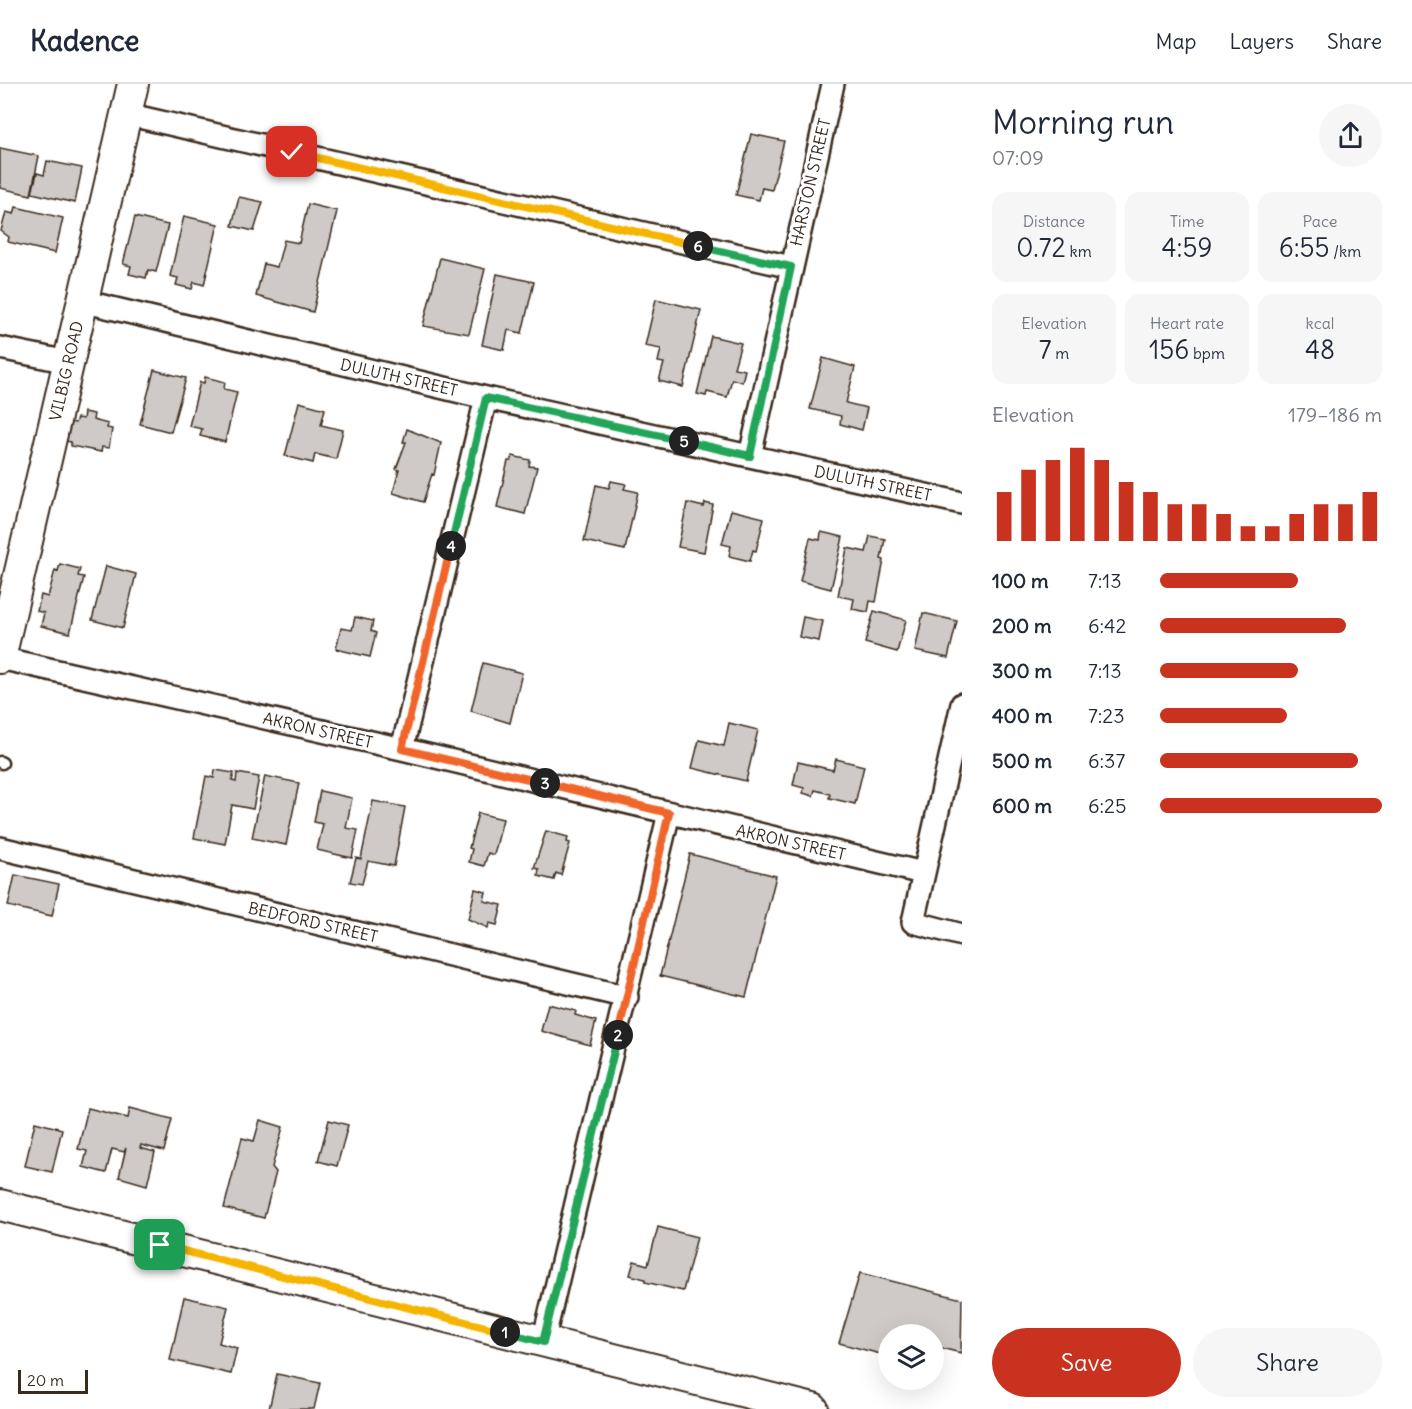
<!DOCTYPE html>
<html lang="en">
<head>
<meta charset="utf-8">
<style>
	:root { --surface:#fff; --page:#f6f6f7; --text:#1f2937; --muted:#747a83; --line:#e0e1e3; --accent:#c8321e }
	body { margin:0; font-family:Delius,sans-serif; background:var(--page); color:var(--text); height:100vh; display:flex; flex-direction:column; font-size:22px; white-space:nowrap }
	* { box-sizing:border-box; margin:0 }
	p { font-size:20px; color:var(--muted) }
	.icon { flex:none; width:33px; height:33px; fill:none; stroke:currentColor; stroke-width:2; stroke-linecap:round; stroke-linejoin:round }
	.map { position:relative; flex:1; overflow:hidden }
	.drawer { display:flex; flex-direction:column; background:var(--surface); width:450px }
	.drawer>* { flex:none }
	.buttons { position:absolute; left:878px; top:1240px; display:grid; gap:12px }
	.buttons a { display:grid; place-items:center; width:66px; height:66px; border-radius:50%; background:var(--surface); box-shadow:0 6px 24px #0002; font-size:30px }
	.scale { position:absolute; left:18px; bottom:15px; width:70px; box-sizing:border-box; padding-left:6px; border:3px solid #3b2a1e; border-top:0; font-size:16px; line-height:21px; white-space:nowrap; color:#3b2a1e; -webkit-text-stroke:4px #fff; paint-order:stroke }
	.pin { position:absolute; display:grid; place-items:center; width:51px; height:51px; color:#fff; margin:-26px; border-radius:12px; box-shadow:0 3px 9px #0006 }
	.km { position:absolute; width:30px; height:30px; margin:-15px; border-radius:50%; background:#222; color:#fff; font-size:16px; line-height:30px; text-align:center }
	.round { display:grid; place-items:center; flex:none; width:63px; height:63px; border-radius:32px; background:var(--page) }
	.headline { display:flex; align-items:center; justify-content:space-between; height:102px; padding:0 30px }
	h1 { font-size:33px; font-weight:600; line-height:45px }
	.stats { display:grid; grid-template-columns:repeat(3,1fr); gap:9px; height:102px; padding:6px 30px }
	.stats div { display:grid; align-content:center; border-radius:15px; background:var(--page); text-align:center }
	.stats b { font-size:26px; font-weight:600 }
	.stats small { font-size:16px; font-weight:400 }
	.stats p { font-size:16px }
	.chart { height:168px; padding:12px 30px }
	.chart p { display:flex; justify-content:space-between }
	.chart svg { width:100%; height:108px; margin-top:6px; stroke:var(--accent); stroke-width:6 }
	.primary-button { display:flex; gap:12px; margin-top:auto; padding:12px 30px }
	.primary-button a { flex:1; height:69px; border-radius:36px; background:var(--accent); color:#fff; font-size:24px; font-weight:600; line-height:69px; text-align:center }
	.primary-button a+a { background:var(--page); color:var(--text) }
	ul { padding:0 30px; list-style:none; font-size:20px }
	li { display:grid; grid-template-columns:96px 72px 1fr; align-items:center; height:45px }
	li i { height:15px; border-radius:8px; background:var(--accent) }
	header { display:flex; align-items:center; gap:36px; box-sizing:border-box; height:84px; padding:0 30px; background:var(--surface); border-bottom:2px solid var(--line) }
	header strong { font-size:28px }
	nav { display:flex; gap:33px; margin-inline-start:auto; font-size:21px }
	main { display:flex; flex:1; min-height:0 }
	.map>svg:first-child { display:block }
</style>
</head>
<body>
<header>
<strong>Kadence</strong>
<nav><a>Map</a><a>Layers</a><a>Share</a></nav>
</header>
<main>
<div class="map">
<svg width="962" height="1325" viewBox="0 0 962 1325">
	<rect width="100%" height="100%" fill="#fff"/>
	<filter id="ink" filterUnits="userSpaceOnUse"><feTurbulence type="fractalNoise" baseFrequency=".0167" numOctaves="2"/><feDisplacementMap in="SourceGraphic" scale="12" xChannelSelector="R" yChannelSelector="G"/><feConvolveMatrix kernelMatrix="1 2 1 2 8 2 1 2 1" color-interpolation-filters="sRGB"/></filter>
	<g filter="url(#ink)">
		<path fill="#cfcac7" stroke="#3b2a1e" stroke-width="1.5" d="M751,50l33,7 -12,49 -10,-2 -3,12 -23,-5z
			M0,64l39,8 -8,39 -31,-7z
			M47,77l35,7 -7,35 -43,-10 5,-20 7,2z
			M239,113l24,5 -9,29 -22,-5z
			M308,120l29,7 -24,101 -57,-16 8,-32 13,3 7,-27 15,3z
			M16,123l47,11 -8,35 -47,-11 1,-5 -8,-6 5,-19 8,2z
			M184,132l34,8 -14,61 -10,-3 -2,7 -16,-4 2,-7 -8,-2z
			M135,133l33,8 -12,47 -8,-2 -2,8 -17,-4 2,-8 -8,-2z
			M440,174l45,11 -16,65 -46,-8z
			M497,190l37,8 -12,51 -14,-3 -4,20 -22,-5z
			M656,215l45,11 -18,77 -24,-6 5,-18 -6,-1 3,-13 -16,-3z
			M711,252l30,7 -7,25 11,2 -3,12 -10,-3 -5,18 -20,-5 -1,4 -9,-2z
			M823,274l32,9 -9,36 21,5 -5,22 -22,-6 1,-8 -31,-7z
			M154,286l32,8 -15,54 -31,-8z
			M205,293l20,5 -1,7 13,3 -12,50 -25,-6 2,-7 -13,-3 11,-44 4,1z
			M299,318l26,7 -4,16 22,5 -7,29 -21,-5 -2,9 -28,-7z
			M84,328l10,2 -1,6 15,4 -1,4 5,1 -3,19 -7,-1 -1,5 -30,-6v-4l-6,-1 4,-19 6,1 2,-5 6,1z
			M407,345l34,14 -7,32 -2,-1 -9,28 -30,-9 6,-23 -3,-1 10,-27h-3z
			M512,372l18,4 -1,6 8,1 -12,47 -28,-7 11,-46h3z
			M611,397l15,3 -2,5 14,3 -13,58 -41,-9 12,-56 13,3z
			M687,419l17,4 1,-4 8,2 -9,47 -26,-5z
			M731,426l33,8 -8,33 -3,-1 -3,11 -21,-5 2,-10 -9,-2z
			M821,448l22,5 -12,52 -31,-8 10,-43 10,2z
			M870,452l15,3 -4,20 3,1 -8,42 -6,-1 -2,11 -16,-3 2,-10 -16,-3 9,-48 19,4z
			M60,480l20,5 -2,7 6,1 -14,56 -29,-7 3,-13 -7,-2 4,-16 7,2 7,-27 3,1z
			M106,482l30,8 -13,54 -31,-8z
			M874,527l32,9 -9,32 -32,-9z
			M923,529l34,8 -9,37 -33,-7z
			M355,533l18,4 -2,10 5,2 -6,24 -34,-8 5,-21 11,2z
			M803,533l20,4 -4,20 -20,-4z
			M483,579l39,10 -12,50 -39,-12z
			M729,639l29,7 -12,51 -54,-13 7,-28 25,6z
			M836,675l28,7 -9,38 -26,-6 1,-4 -15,-4 -2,6 -10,-3 1,-5 -11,-3 5,-23 35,8z
			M215,686l19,3 -2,8 4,1 1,-9 22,4 -6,32 -21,-4 -7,39 -31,-6 12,-62 8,2z
			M265,692l34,7 -13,62 -34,-7z
			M320,707l32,7 -6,30 12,2 -6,28 -35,-8 6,-26 -9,-2z
			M373,717l32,6 -11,59 -26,-5 -6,23 -12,-2 6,-24 5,1z
			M478,729l25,6 -9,36 -6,-2 -4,13 -15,-4 3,-13 -3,-1z
			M546,747l22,6 -1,5 3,1 -9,32 -5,-2 -2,7 -16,-4 1,-7 -5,-1z
			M690,770l86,22 -30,121 -86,-21z
			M15,791l44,9 -7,32 -44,-10z
			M475,805l11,3 -2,9 18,4 -5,20 -8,-2 -1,5 -20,-9z
			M548,920l28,7 -1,4 21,6 -6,24 -49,-14z
			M88,1024l40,10 2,-10 42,11 -8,32 -23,-6 -1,3 15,4 -8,33 -28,-8 7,-29 -2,4 -12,-3 -6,24 -23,-6 4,-16 -9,-2z
			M260,1036l23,7 -11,40 4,5 -12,46 -40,-10 18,-70 12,3z
			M329,1036l19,5 -11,41 -19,-5z
			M35,1038l27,7 -10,43 -27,-6z
			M658,1143l39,10 -14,54 -38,-9v-3l-15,-4 4,-14 14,4z
			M860,1189l102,26 -1,54 -28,-7v-11h-45v21l-49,-13z
			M184,1213l44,10 -9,36 18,5 -6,26 -61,-14z
			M277,1290l43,9 -6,26h-45z"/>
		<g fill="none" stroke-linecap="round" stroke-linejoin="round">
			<g stroke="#3b2a1e" stroke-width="15">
				<path id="lane" d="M0,678l2,1"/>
			</g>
			<g stroke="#3b2a1e" stroke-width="26">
				<path id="street" d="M126,30l665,153
					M82,217l404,97 476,105
					M0,264l68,14
					M750,372l83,-372
					M0,574l402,91 521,124
					M962,620l-49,218 49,13
					M402,665l84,-351
					M0,764l627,149
					M543,1258l126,-529"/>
			</g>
			<g stroke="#3b2a1e" stroke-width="34">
				<path id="secondary" d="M0,574l133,-574
					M0,1121l813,204"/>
			</g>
			<use href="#lane" stroke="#fff" stroke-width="10"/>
			<use href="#street" stroke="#fff" stroke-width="21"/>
			<use href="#secondary" stroke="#fff" stroke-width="30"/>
		</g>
	</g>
	<g fill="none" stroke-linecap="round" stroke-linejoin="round" filter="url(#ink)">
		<g stroke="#fff" stroke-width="12">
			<path id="split-1" d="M160,1161l345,87"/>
		</g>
		<g stroke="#fff" stroke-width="12">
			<path id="split-2" d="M505,1248l38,10 75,-307"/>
		</g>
		<g stroke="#fff" stroke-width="12">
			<path id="split-3" d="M545,699l124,30 -51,222"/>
		</g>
		<g stroke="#fff" stroke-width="12">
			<path id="split-4" d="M451,462l-49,203 143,34"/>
		</g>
		<g stroke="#fff" stroke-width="12">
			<path id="split-5" d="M451,462l35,-148 198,43"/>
		</g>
		<g stroke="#fff" stroke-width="12">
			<path id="split-6" d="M684,357l66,15 41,-189 -93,-21"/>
		</g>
		<g stroke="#fff" stroke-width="12">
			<path id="split-7" d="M292,68l406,94"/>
		</g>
		<use href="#split-1" stroke="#f5b400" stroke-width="8"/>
		<use href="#split-2" stroke="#22a559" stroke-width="8"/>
		<use href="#split-3" stroke="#f0652b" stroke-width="8"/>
		<use href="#split-4" stroke="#f0652b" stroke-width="8"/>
		<use href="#split-5" stroke="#22a559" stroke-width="8"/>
		<use href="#split-6" stroke="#22a559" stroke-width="8"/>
		<use href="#split-7" stroke="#f5b400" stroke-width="8"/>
	</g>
	<g text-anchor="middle" stroke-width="6" stroke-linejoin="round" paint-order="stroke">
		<g font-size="16" fill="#3b2a1e" stroke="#fff">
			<text transform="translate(810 98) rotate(-77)" y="6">HARSTON STREET</text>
			<text transform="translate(66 287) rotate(-77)" y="6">VILBIG ROAD</text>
			<text transform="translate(399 293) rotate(13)" y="6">DULUTH STREET</text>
			<text transform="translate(873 399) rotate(12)" y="6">DULUTH STREET</text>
			<text transform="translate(318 646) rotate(13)" y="6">AKRON STREET</text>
			<text transform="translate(791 758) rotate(13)" y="6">AKRON STREET</text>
			<text transform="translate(313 838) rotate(13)" y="6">BEDFORD STREET</text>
		</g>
	</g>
</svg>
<div class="buttons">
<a><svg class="icon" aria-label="layers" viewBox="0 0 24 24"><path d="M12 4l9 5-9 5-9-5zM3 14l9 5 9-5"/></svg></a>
</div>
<div class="scale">20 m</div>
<div class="pin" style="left:160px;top:1161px;background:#1e9e55"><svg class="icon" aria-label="arrive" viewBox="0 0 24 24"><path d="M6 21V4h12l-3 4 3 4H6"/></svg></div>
<div class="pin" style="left:292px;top:68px;background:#d93025"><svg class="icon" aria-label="check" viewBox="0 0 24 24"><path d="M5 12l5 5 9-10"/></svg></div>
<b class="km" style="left:505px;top:1248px">1</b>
<b class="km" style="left:618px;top:951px">2</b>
<b class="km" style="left:545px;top:699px">3</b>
<b class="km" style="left:451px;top:462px">4</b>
<b class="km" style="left:684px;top:357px">5</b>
<b class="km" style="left:698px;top:162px">6</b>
</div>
<section class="drawer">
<div class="headline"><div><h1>Morning run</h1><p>07:09</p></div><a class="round"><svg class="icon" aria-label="share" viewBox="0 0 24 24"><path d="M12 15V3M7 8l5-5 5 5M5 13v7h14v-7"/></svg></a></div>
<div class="stats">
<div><p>Distance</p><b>0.72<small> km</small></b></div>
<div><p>Time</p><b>4:59</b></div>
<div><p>Pace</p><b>6:55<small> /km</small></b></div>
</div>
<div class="stats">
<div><p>Elevation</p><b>7<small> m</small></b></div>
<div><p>Heart rate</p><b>156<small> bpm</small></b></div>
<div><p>kcal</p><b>48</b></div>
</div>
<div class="chart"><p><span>Elevation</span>179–186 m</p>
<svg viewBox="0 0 160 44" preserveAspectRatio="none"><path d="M5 44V24M15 44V15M25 44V11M35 44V6M45 44V11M55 44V20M65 44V24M75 44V29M85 44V29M95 44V33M105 44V38M115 44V38M125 44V33M135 44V29M145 44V29M155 44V24"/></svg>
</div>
<ul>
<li><b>100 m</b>7:13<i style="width:62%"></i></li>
<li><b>200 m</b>6:42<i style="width:84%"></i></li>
<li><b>300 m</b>7:13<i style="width:62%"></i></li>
<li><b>400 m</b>7:23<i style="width:57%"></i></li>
<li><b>500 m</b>6:37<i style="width:89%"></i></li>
<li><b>600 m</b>6:25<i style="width:100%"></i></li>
</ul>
<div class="primary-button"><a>Save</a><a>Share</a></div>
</section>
</main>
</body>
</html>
